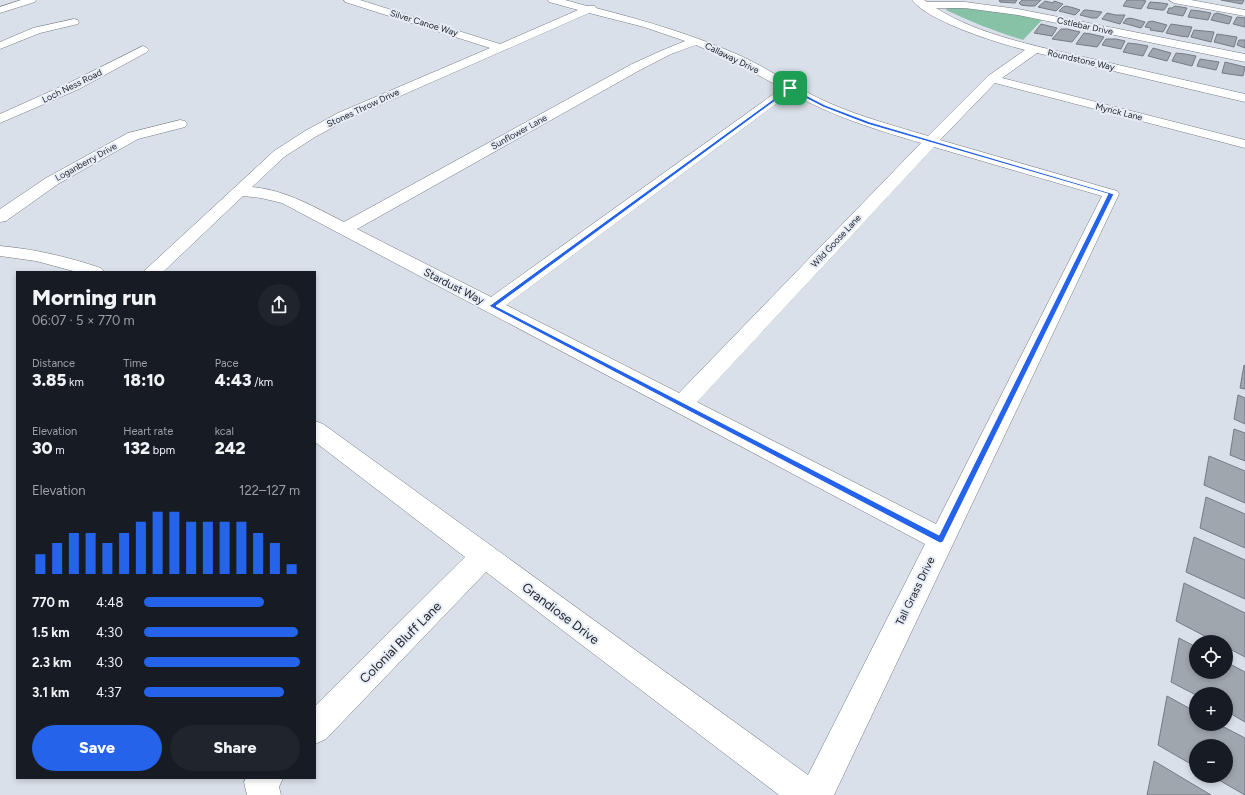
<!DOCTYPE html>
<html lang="en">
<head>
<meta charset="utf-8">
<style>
	:root { --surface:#171b24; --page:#20242c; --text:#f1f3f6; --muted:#9ea1a6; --accent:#2563eb }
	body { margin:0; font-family:Figtree,sans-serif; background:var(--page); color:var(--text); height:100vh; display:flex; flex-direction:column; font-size:15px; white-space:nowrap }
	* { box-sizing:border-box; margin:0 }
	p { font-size:13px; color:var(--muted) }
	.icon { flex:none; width:22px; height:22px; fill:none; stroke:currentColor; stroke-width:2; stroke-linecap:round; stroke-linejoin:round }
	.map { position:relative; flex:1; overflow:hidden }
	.sheet { position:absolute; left:16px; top:271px; width:300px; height:508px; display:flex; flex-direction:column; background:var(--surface); border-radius:0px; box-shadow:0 2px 6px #0003 }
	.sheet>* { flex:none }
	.fabs { position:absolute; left:1189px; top:635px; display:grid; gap:8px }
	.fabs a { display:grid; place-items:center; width:44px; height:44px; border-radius:50%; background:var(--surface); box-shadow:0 2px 6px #0003; font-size:20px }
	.pin { position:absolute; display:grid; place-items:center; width:34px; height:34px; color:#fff; margin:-17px; border-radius:8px; box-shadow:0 2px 6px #0006 }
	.round { display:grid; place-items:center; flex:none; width:42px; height:42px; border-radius:21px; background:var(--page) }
	.summary { display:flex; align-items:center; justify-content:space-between; height:68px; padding:0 16px }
	h1 { font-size:22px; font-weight:800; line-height:30px }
	.stats { display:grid; grid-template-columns:repeat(3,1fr); gap:6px; height:68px; padding:4px 16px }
	.stats div { display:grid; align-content:center }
	.stats b { font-size:17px; font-weight:800 }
	.stats small { font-size:11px; font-weight:400 }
	.stats p { font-size:11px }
	.chart { height:112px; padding:8px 16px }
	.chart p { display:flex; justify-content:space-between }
	.chart svg { width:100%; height:72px; margin-top:4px; stroke:var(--accent); stroke-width:6 }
	.cta { display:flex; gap:8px; margin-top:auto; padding:8px 16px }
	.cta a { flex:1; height:46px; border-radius:24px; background:var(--accent); color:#fff; font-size:16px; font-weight:800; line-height:46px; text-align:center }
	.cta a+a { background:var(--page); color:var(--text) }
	ul { padding:0 16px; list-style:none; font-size:13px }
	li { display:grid; grid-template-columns:64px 48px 1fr; align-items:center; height:30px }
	li i { height:10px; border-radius:5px; background:var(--accent) }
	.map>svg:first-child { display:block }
</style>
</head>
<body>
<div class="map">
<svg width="1245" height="795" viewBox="0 0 1245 795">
	<rect width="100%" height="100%" fill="#d9e0e9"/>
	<path fill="#87c2a7" d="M948,7l47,4 48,8 -20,21c-27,-8 -52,-18 -77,-30z"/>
	<path fill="#9fa6ae" stroke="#757b83" d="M999,0h18l-2,3 -15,-1z
		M1022,0h19l-6,6h-6l-8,-1 -2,-2z
		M1127,0h15l4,1 -5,8 -18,-3z
		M1221,0h23l-2,4z
		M1045,1l8,2 1,-2 9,3 -7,7 -18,-4z
		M1150,2l12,1 6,1 -4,6h-3l-14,-2z
		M1066,6l8,2 6,2 -5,5 -16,-4 4,-4z
		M1175,6l12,2 -4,8 -16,-3 2,-5h3z
		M1084,10h3l15,2 -5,6h-5l-12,-3z
		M1191,10l9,1 11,2 -3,7 -20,-3z
		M1107,13l9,2h9l-5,9 -18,-5z
		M1217,13l15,4 -3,7 -18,-4 3,-6z
		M1237,17l8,1v9l-12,-3z
		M1130,18l8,2 7,2 -4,6 -18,-5 3,-4z
		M1152,21l15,4 -4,7 -13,-2 1,-2 -6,-1 3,-5z
		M1041,24l16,4 -5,8 -18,-3z
		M1171,24l13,2 8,1 -4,10 -8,-1 -14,-3z
		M1061,29h6l13,3 -8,10 -20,-3z
		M1194,30l20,2 -3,10 -20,-5z
		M1084,33l7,1 13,3 -7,10 -21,-3z
		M1217,34l20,3 -3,10 -20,-5z
		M1106,39h10l9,2 -4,8 -19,-4z
		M1239,40h6v8l-8,-3z
		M1128,43l9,1 11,2 -5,10 -20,-4z
		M1153,48l18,5 -4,8 -19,-5z
		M1176,53l9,1 11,2 -4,10 -20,-5z
		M1200,59l19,3 -3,8 -19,-4z
		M1225,62l20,5 -2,9 -21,-3z
		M1244,365l1,1v23l-5,-1z
		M1238,395l7,3v26l-11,-5z
		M1234,429l11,4v28l-15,-6z
		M1209,456l36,15v32l-41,-18z
		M1206,497l39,17v34l-45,-20z
		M1194,537l51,23v39l-59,-27z
		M1184,583l61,30v44l-19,-10v-5h-10l-40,-21z
		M1179,638l17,9v25h30v-10l19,10v50l-19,-11v-17h-30v1l-25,-13z
		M1167,696l29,16v12h22l27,14v57l-33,-19h14v-30h-30v21l-38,-22z
		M1154,761l57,34h-64z"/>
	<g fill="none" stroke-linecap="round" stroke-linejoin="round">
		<g stroke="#747a82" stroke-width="1">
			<path id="minor" d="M21,0h15l-1,2 -35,11v-6z
				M344,0h16l140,44 78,-34 -29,-8 -1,-2h17l22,6h8l1,2c50,13 98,27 145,48 30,14 58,34 88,47 32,14 66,23 99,33l60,-60 37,-26c-27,-7 -96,-28 -113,-50h12l3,2h38l53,7 227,45v8l-227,-47 -53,-7h-29c42,27 104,39 152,50 52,12 105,24 157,36v8l-208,-49 -35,25 243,62v8l-250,-65 -55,57 177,51 2,3 -285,601h-55l-293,-223 -160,167 -11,5v-38l150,-149 -150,-115v-21l8,3 485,351 117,-231 -643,-341 -21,-5 -18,-2 -80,76h-20l131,-121 31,-20 33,-18 152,-65 -145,-46zM589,13l55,14 41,14 -22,9 -31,14 -288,158c-30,-15 -58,-32 -92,-35l32,-30 31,-20 33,-18zM696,45l38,17 48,26 -291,209 -134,-68 283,-159 31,-16zM791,93c43,24 83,36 130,50l-242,250 -173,-88zM934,147l168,49 -166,328 -239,-122z
				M1169,0h22l54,10v6l-71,-13z
				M74,19l4,1 1,2 -1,2 -38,9 -40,16v-7l33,-14z
				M143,46l4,2 2,2 -2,2 -68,37 -79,34v-9l69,-31z
				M180,120l5,1 2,3 -2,3 -47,12 -80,45 -52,37 -6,1v-13l46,-31 82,-45z
				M0,246c35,3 68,11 101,22l3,4h-27l-41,-11 -36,-5z
				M246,778h37l-4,9 2,8h-34l-3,-13z"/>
		</g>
		<use href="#minor" fill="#fff" fill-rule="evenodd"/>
	</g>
	<path fill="#2563eb" stroke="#fff" fill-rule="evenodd" d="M790,87l35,18 45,17 244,72 -171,348 -3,1 -451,-237zM790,90l33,17 44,17 241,70 -169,341 -443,-229z"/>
	<g text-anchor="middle" stroke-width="4" stroke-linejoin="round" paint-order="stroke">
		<g font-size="9" fill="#222427" stroke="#e6edf6">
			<text transform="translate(424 23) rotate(17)" y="3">Silver Canoe Way</text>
			<text transform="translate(1085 26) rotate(12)" y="3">Cstlebar Drive</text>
			<text transform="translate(732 58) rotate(26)" y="3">Callaway Drive</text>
			<text transform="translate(1081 60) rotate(13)" y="3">Roundstone Way</text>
			<text transform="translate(72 86) rotate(-26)" y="3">Loch Ness Road</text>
			<text transform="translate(363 108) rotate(-25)" y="3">Stones Throw Drive</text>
			<text transform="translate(1119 112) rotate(14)" y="3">Myrick Lane</text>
			<text transform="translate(519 132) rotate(-29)" y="3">Sunflower Lane</text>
			<text transform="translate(86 162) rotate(-29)" y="3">Loganberry Drive</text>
			<text transform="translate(836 241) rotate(-47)" y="3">Wild Goose Lane</text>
		</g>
		<g font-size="11" fill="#222427" stroke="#e6edf6">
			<text transform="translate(454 286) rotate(27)" y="4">Stardust Way</text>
			<text transform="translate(915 591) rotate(-64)" y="4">Tall Grass Drive</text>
		</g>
		<g font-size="13" fill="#222427" stroke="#e6edf6">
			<text transform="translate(561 613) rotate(37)" y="5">Grandiose Drive</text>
			<text transform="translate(400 642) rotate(-45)" y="5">Colonial Bluff Lane</text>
		</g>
	</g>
</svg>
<div class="fabs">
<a><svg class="icon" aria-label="locate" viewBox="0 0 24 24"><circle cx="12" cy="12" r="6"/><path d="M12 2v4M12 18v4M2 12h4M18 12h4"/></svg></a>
<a>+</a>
<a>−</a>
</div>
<div class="pin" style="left:790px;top:88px;background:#1e9e55"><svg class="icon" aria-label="arrive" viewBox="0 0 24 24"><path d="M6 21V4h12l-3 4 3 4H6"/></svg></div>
<section class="sheet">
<div class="summary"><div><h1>Morning run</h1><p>06:07 · 5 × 770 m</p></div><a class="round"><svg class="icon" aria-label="share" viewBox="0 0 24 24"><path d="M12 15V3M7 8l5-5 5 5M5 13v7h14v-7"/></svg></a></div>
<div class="stats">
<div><p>Distance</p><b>3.85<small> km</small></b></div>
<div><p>Time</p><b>18:10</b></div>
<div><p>Pace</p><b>4:43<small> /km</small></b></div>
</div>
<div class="stats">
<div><p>Elevation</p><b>30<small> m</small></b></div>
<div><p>Heart rate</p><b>132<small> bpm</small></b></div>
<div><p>kcal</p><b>242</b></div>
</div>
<div class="chart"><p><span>Elevation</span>122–127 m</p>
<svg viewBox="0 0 160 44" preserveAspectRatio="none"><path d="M5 44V32M15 44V25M25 44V19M35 44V19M45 44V25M55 44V19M65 44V12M75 44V6M85 44V6M95 44V12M105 44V12M115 44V12M125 44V12M135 44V19M145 44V25M155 44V38"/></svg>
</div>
<ul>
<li><b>770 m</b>4:48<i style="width:77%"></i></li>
<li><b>1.5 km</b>4:30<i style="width:99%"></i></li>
<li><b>2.3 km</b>4:30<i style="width:100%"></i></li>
<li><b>3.1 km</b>4:37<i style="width:90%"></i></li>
</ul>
<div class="cta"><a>Save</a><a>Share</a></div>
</section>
</div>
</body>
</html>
